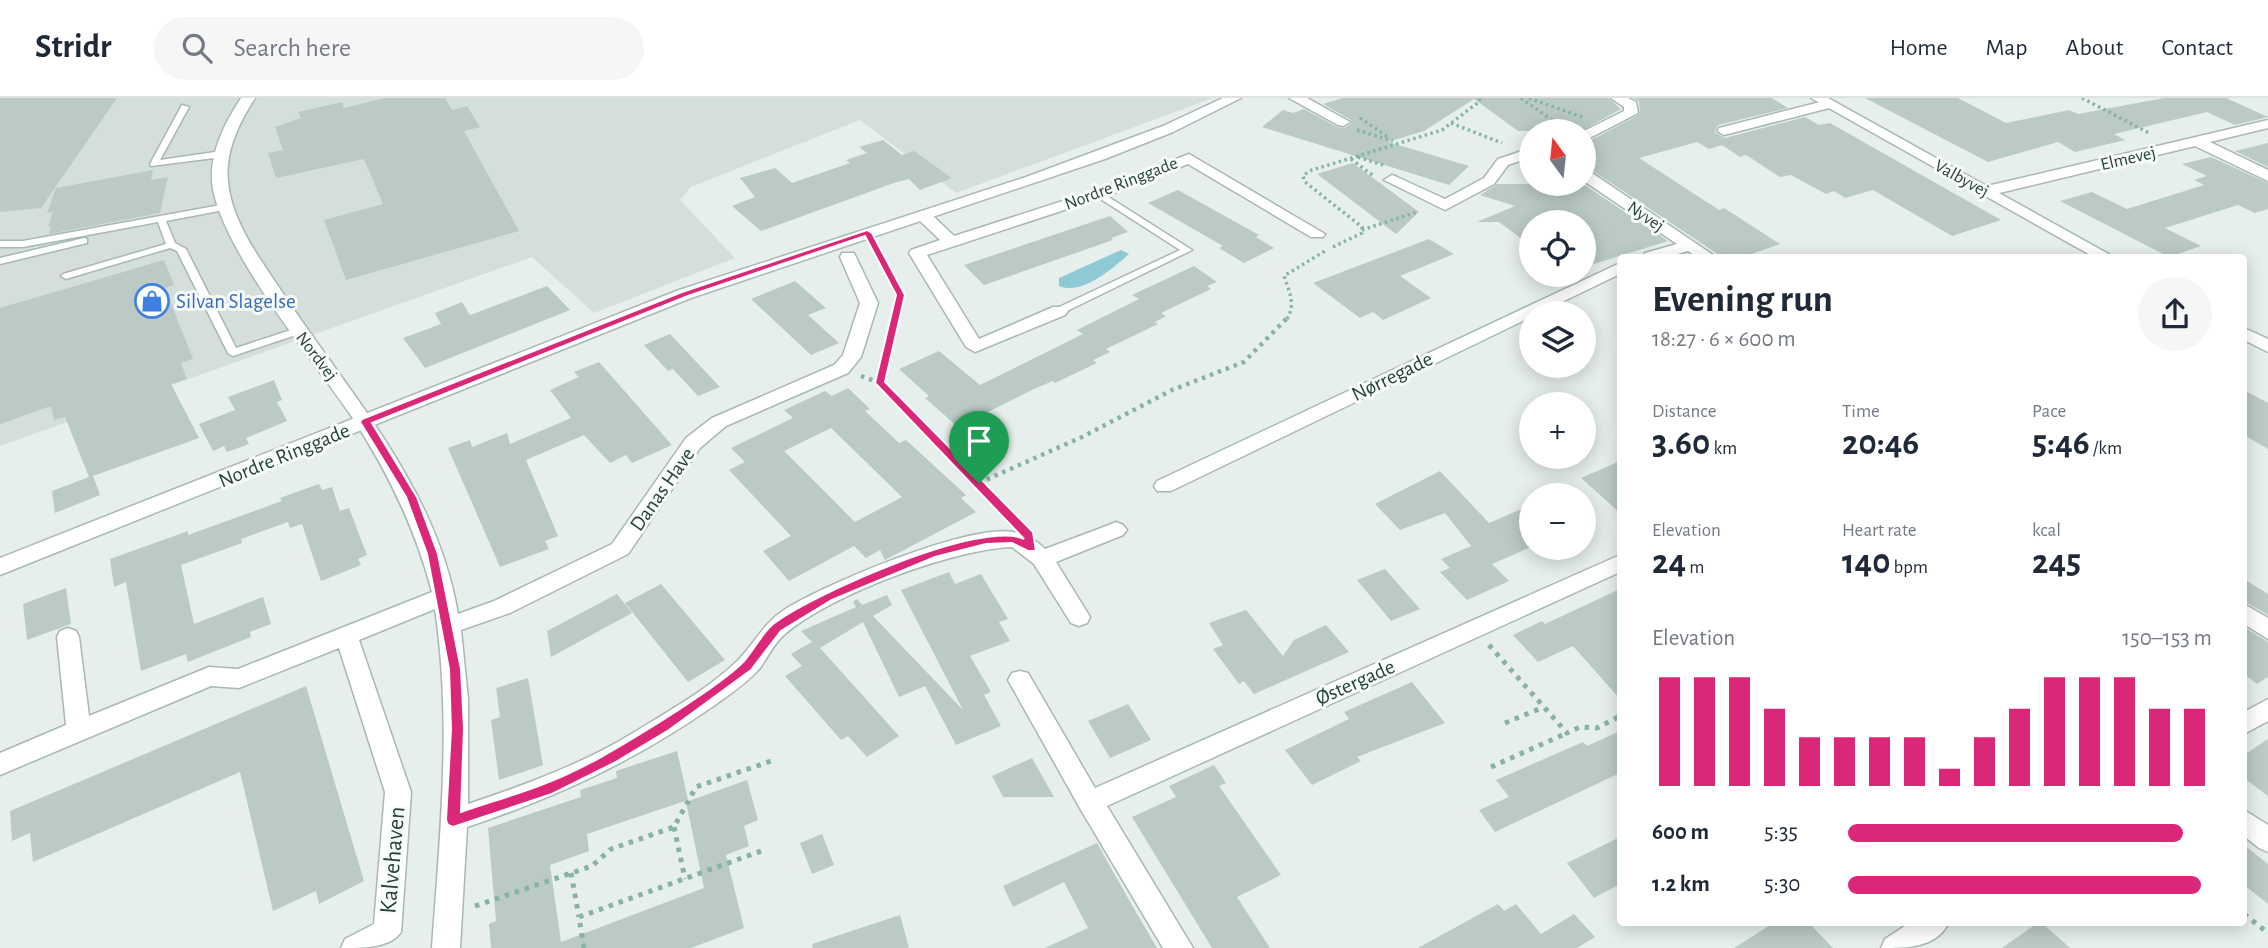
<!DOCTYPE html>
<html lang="en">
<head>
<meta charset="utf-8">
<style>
	:root { --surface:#fff; --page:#f6f6f7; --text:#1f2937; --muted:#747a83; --line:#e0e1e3; --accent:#db2777 }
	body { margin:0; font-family:"Alegreya Sans",sans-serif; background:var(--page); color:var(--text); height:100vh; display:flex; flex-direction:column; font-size:26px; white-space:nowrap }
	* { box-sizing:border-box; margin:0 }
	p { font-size:23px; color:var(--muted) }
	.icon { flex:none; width:38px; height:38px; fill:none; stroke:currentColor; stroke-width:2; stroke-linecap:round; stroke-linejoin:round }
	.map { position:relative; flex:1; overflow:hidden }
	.sheet { position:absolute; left:1617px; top:156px; width:630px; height:672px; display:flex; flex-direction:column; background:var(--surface); border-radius:7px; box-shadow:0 4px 18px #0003 }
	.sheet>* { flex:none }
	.needle { width:46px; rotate:345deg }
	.buttons { position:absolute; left:1519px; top:21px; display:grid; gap:14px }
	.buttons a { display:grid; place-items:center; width:77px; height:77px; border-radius:50%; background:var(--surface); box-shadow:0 4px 18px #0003; font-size:35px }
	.pin { position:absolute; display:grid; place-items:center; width:60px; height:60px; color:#fff; margin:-72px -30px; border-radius:50% 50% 50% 0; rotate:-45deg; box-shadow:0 0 7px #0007 }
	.pin .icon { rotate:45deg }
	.round { display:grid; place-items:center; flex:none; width:74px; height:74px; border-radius:37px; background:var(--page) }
	.overview { display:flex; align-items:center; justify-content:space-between; height:119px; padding:0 35px }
	h1 { font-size:38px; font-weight:700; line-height:52px }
	.metrics { display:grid; grid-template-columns:repeat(3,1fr); gap:10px; height:119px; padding:7px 35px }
	.metrics div { display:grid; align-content:center }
	.metrics b { font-size:35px; font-weight:700 }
	.metrics small { font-size:19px; font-weight:400 }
	.metrics p { font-size:19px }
	.chart { height:196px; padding:14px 35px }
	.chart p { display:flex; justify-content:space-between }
	.chart svg { width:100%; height:126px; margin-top:7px; stroke:var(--accent); stroke-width:6 }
	ul { padding:0 35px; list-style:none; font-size:23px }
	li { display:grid; grid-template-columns:112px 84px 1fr; align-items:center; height:52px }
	li i { height:18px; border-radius:9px; background:var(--accent) }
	header { display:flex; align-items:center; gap:42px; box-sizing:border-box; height:98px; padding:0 35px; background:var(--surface); border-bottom:2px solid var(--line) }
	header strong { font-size:33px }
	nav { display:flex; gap:38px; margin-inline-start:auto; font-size:24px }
	.search { width:490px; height:63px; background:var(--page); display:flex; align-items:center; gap:18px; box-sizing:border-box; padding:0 24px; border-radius:38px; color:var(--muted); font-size:26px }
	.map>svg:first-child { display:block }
</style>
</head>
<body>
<header>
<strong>Stridr</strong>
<div class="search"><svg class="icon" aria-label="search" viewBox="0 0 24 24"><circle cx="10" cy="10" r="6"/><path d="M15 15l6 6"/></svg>Search here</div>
<nav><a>Home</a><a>Map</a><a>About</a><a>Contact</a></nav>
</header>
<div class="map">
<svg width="2268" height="850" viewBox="0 0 2268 850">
	<rect width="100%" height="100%" fill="#e6efeb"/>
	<path fill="#d4dfda" d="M0,0h1213l-257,95 -96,-73 -169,67 -11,13 55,58 -141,55 -62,-56 -532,189z"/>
	<path fill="#8ec9d4" d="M1121,152l8,4c-16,14 -47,42 -70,32v-8z"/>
	<path fill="#bbcac4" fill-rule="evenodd" d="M0,0h117l-76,110 -41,4z
		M385,0h60l7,12 15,-4 13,21 -16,4 55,100 -173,49 -22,-60 59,-16 -19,-45 -88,19 -8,-25 15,-3 -8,-23 26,-9 -3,-6 44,-10 2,6z
		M1343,0h265l13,11 -40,22h-63l-44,-32 -50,32 -36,11 81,24 -20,19 -187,-58 21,-17 10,3 11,-4 33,18 7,1 8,-5 -1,-3 -28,-16z
		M1634,0h138l16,10 -70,17 -4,7 11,6 80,-21 14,8 11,-2 171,97 -49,16 -79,-46 -28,8 -11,-7 -8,3 -35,-19 -11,2 -34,-22 -6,2 -18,-12 -13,4 -12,-7 -58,16 80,52 5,-2 56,36 -37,13h-21l-132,-88 -6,-1v-24l56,-30 -1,-12z
		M1865,0h93l48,25 63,-13 9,4 86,-16h62l42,19 -33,8 -28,-13 -93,22 11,6 -50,12 -17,-10 -70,20z
		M883,42l19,15 12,-4 38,27 -32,12 -11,-11 -15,4 -133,48 -29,-25 23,-9 -15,-19 35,-10 17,15 58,-20 -4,-3 21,-7 -8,-6z
		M2268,45v24l-33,-16z
		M2211,59l57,26v26l-13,4 -17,-8 -73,23 36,18 -32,11 -109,-56 32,-9 35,17 77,-24 -10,-5 13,-4 -25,-12z
		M1353,65l66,49 -23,22 -79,-60z
		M153,72l-2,10 17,-3 -8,36 -111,21 2,-8 -3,1 5,-15 -6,1 9,-25z
		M1497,86h86l85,57 -84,26v-45h-53v24l-32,-24h-22l38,-16 -35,-11z
		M1178,92l81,45 -3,2 18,11 -30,15 -25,-15 4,-2 -75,-43z
		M1110,118l18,16 -17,6 2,2 -129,45 -20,-20z
		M1429,141l25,15 -54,22 31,22 -48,22 -10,-8 -13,6 -47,-35z
		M164,162l10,25 -9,3 28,71 -12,4 6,16 -16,5 28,54 -106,38 7,19 -45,18 -3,-22 37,-14 -24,-60 -11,3 -3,-14 -51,18v-116z
		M1194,168l23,16 -10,4 4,3 -50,24 5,3 -11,6 3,2 -52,25 4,3 -17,8 4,3 -42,20 -2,-2 -19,8 -76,38 -33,-29 4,-2 -30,-27 40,-18 41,34 103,-51 -6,-4 62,-31 -7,-4z
		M795,183l31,27 -18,7 31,28 -28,12 -60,-56z
		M547,188l23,24 -145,58 -22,-30 38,-14 -6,-11 27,-11 8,13z
		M670,236l50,53 -22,9 -25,-27 -5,2 -24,-26z
		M599,264l73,83 -40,18 -6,-8 -16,8 -26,-28 -58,25 32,76 -13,5 4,8 -49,18 -52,-119 22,-8 2,7 35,-14 3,11 61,-26 -21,-28 29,-13 -5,-5z
		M274,282l8,20 -5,2 10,19 -41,17 3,6 -22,8 -3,-6 -11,5 -14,-27 36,-14 -7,-13z
		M848,290l22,21 -5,2 34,32 7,-3 60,55 -5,3 15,14 -91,48 -5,-10 -14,8 -12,-12 -65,35 -26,-30 28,-15 -62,-66 16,-8 -14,-14 62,-30 -9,-8 41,-19 7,5zM831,330l71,69 -47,25 -71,-71z
		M2244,292l24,13v46l-24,-14z
		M1620,363v52l-39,-35z
		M1440,373l49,52 42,-18v42l-39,17 17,17 -42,19 -27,-28 10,-4 -9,-9 30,-13 -26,-33 -45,17 -25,-26z
		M319,386l3,6 10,-3 8,24 9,-3 18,47 -9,4 3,6 -40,16 -19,-57 -12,4 -2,-6 -47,17 1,4 -61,22 13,59 69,-27 8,27 -21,8 1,5 -63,25 -2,-8 -45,17 -15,-89 -12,5 -4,-28 78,-28v4l94,-34 -2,-3z
		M1385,471l35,40 -29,12 -34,-41z
		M949,474l6,12 26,-10 27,45 -9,3 11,19 -40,15 21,36 -7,3 17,31 -45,19 -31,-59 -26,11 -36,-75 -43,26 79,88 -32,21 -19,-21 -7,4 -56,-64 17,-10 -11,-12 21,-12 -11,-11 55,-24 -3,-5 4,-3 5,6 25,-10 5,10 -19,11 90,94 -62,-120z
		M2244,481l24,15v21l-24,-14z
		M661,486l64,76 -37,22 -63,-79z
		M66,490l5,36 -44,16 -4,-36z
		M1620,491v110l-47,-53 -35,16 -25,-27 29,-14 3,3z
		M617,496l15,19 -81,44 -4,-26z
		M1246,512l37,46 11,-16 32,-15 23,27 -95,42 -10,-13 -5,3 -26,-35 10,-4 -14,-22z
		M2244,529l24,15v35l-11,7 -13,-10z
		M528,580l15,87 -44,15 -8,-60 9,-3 -4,-29z
		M1412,584l33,41 -88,34 4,4 -49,24 -27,-35 64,-31 -5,-7z
		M306,588l58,195 -45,23 -3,-13 -43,20 -33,-139 -207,90 -3,-29 -18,8 -2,-30z
		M1128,606l23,36 -41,18 -22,-37z
		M1620,633v42l-125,59 -16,-22 30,-13 -13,-17 87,-38 4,4z
		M2268,641v57l-24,-18v-23z
		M677,653l11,49 -101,34 2,17 -39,14 11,77 143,-54 -18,-86 61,-22 11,40 -14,6 5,20 -23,9 18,73 -53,20h-200l-2,-24 7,-3 -8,-93 93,-31 -1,-7 37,-12 -1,-7z
		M1032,660l22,39h-51l-11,-21z
		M1214,667l12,18 -7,3 62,89 -44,22 33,51h-58l-80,-131 44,-20 -7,-11z
		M822,736l12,31 -22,9 -12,-31z
		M1620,739v47l-26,14 -27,-35z
		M1097,745l36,64 24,41h-112l43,-20 -24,-46 -51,25 -10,-21z
		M2244,747l24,19v40l-24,-19z
		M1498,806l6,7 12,-7 25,30 33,-20 21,23 -18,11h-159z
		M900,817l9,33h-96l-1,-4z
		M1775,824h33l25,26h-99z
		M2041,824l29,26h-68l37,-26z"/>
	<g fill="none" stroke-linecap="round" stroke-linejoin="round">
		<g stroke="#a8b8b2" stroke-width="3">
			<path id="service" d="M182,7l7,2 -29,53 62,-9 4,3 -4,3 -71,9 -1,-2z
				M1099,93l93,59 -129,63h-8v-4l125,-59 -84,-54 -2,-2z
				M226,106l5,3 -2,2 -63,12 9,22 11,6 50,99 58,-19h8l1,2 -1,2 -69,23 -5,-3 -51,-102 -7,-3 -101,30 -3,1 -5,-3 2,-2 103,-30 -8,-22 -135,25h-23v-6h23z
				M84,140l3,1v4l-87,21v-6z"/>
		</g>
		<g stroke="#a8b8b2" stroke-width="3">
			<path id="minor" d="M241,0h14c-16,25 -30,53 -27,84 4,42 34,79 56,113 68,102 153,194 174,319l36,-13 118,-57 74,-106 26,-20 122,-53 9,-10 17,-52 -20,-46 2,-4h12l24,50 -17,54 -13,16 -122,53 -26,22 -72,106 -118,59 -49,17 7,69v105c57,-19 114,-40 165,-71 34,-21 72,-42 101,-69 19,-17 28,-40 50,-54 41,-26 184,-86 229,-78 13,2 23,8 32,17l64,-24 7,-3 7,3 4,5 -4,5 -67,27 34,55 -3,6 -8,3 -8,-3 -37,-59 -22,-17c-59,2 -182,48 -227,87 -11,9 -17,23 -25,34 -13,15 -30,26 -45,37 -81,56 -155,91 -248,122l-7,121h-28c8,-114 20,-226 3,-339l-76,31 52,152 -10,140c-10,16 -39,16 -60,16l4,-9 29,-15 11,-132 -46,-144 -100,40 -28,-2 -211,89v-22l66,-28 -9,-88 3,-6 8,-3 8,3 3,6 10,79 120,-49 29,2 194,-77c-17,-65 -45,-122 -82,-178 -38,-55 -132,-169 -138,-232 -2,-31 13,-59 29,-84z
				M1289,0h18l43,24 -7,4 -5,-1z
				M1611,0h17l8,4 2,11 -54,28v-10l40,-20v-4z
				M1828,2l7,4 -2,3 -109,28 -7,-4 2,-3z
				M2268,22v8l-58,14 58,28v11l-73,-35 -208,50 -8,-5 8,-5z
				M1531,50v9l-23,8 -14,19 -49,26 -61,-30 8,-5 5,2 48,22 39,-21 14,-19z
				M1189,56l136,80 -2,3h-12l-123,-73 -84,33 -177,58 52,84 74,-32h12l3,4 -3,4 -90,37 -9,-5 -57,-94 2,-3 29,-10 -22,-21 -2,-3 2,-3h12l24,23 140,-45z
				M1584,72l5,1 127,86h-19l-9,-6 -21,6h-24l2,-4 32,-9 -93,-63z
				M1620,165v11l-81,39h-8v4l-360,174h-14l-3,-5 3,-5z
				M1620,457v17l-513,234 86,142h-30l-82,-138 -73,-130 4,-7 8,-2 8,2 67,115z
				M2244,506l24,14v21l-24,-15z
				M2268,601v22l-24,13v-22z
				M2244,712l24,15v27l-9,-4 -15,-12z
				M1911,824h38c-12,26 -42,26 -68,26l4,-9z"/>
		</g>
		<g stroke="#a8b8b2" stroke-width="3">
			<path id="tertiary" d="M1223,0h18l-68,34 -68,27 -414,139 -691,277v-17l679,-268 347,-113 137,-51z
				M1811,0h17l286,159h-20z
				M2244,230l24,11v13l-24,-12z"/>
		</g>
		<path stroke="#86b3a5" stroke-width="3.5" stroke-dasharray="2.5 3.5" stroke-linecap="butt" d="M1521,0l46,33
			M1529,0l53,19
			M2082,0l67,35
			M1360,20l28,19
			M1451,25l51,20
			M1357,32l36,11
			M1358,59l25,8
			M1351,61l24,18
			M1362,132l55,-18
			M1333,149l29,-14v-6l-57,-45 -2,-6 6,-5 133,-41 38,-29 -1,-3
			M876,151l24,46 -5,24
			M1287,221c9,-15 2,-28 -3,-43l41,-25"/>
		<path stroke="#86b3a5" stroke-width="4.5" stroke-dasharray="3.5 5" stroke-linecap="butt" d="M895,219l-15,66 135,137
			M861,278l19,7
			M979,385l103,-46 90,-47 72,-28 44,-45"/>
		<path stroke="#86b3a5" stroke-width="5" stroke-dasharray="4.5 6" stroke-linecap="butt" d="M1489,547l78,88 13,-6 17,1 23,-12
			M1505,625l39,-16
			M1491,669l76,-34
			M674,729l11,52
			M571,775l8,44
			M475,808l117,-40 19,-17 63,-22 22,-40 78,-27
			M2244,816l24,19
			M584,850l-5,-31 185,-67"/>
		<use href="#service" fill="#fff" fill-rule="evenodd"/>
		<use href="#minor" fill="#fff" fill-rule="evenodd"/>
		<use href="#tertiary" fill="#fff" fill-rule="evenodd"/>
	</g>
	<path fill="#db2777" stroke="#fff" stroke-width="2" fill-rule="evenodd" d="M867,132l5,3 33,62 -20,87 148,150 3,19h-8l-16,-8 -26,1 -51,13 -103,43 -51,31 -30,39 -82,60 -55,33 -62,31 -99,33 -5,-2 -2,-5 5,-91 -2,-60 -22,-115 -21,-57 -46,-75 2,-3 320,-127zM865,138l31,59 -21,88 149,156c-41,-21 -214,56 -251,85 -11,9 -19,26 -29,37 -16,17 -65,49 -86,62 -37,23 -76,47 -117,62 -26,10 -54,18 -80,27l3,-83 -3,-60 -23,-115 -21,-57 -45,-74 316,-127z"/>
	<defs>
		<g id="shop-ring" transform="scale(1.75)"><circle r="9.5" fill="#f7fbf9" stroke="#3f7fe0" stroke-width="1.5"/><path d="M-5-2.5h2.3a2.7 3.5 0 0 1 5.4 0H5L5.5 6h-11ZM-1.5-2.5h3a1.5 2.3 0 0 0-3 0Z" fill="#3f7fe0"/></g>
	</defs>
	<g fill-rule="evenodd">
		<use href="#shop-ring" x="152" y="203"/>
	</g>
	<g text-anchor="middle" stroke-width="6" stroke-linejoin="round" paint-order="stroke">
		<g font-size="18" fill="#24423a" stroke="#f7fbf9">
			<text transform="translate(2128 60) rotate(-13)" y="6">Elmevej</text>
			<text transform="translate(1962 80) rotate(29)" y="6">Valbyvej</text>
			<text transform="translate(1121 85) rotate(-21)" y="6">Nordre Ringgade</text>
			<text transform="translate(1646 118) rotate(34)" y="6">Nyvej</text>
			<text transform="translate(317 258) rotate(53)" y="6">Nordvej</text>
		</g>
		<g font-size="21" fill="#366cbe" stroke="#f7fbf9" text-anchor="start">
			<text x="176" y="210">Silvan Slagelse</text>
		</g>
		<g font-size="21" fill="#24423a" stroke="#f7fbf9">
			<text transform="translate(1392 278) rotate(-26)" y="7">Nørregade</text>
			<text transform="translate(284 357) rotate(-22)" y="7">Nordre Ringgade</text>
			<text transform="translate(662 391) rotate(-55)" y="7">Danas Have</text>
			<text transform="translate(1355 584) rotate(-24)" y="7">Østergade</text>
		</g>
		<g font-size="24" fill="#24423a" stroke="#f7fbf9">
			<text transform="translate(392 762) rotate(-85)" y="8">Kalvehaven</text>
		</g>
	</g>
</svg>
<div class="buttons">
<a><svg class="needle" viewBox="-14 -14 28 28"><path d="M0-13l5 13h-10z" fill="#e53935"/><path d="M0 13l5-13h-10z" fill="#747a83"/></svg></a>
<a><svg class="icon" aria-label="locate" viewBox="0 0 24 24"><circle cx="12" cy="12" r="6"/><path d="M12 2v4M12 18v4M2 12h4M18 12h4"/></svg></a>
<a><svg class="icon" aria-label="layers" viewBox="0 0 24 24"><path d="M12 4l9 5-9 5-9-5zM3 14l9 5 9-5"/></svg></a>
<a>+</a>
<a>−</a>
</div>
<div class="pin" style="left:979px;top:385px;background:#1e9e55"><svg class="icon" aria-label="arrive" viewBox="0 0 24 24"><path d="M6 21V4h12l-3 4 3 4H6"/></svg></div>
<section class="sheet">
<div class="overview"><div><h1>Evening run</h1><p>18:27 · 6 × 600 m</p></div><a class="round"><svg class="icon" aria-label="share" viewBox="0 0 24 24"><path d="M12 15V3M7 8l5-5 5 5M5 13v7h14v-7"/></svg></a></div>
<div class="metrics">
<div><p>Distance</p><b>3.60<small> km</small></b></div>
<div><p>Time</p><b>20:46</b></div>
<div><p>Pace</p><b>5:46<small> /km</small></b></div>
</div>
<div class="metrics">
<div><p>Elevation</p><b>24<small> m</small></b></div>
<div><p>Heart rate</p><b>140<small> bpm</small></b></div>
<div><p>kcal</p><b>245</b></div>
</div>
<div class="chart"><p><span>Elevation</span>150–153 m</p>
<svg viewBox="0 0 160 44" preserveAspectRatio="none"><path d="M5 44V6M15 44V6M25 44V6M35 44V17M45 44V27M55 44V27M65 44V27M75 44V27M85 44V38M95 44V27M105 44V17M115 44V6M125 44V6M135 44V6M145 44V17M155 44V17"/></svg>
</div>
<ul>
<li><b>600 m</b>5:35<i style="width:92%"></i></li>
<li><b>1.2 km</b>5:30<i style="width:97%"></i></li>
</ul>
</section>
</div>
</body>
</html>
